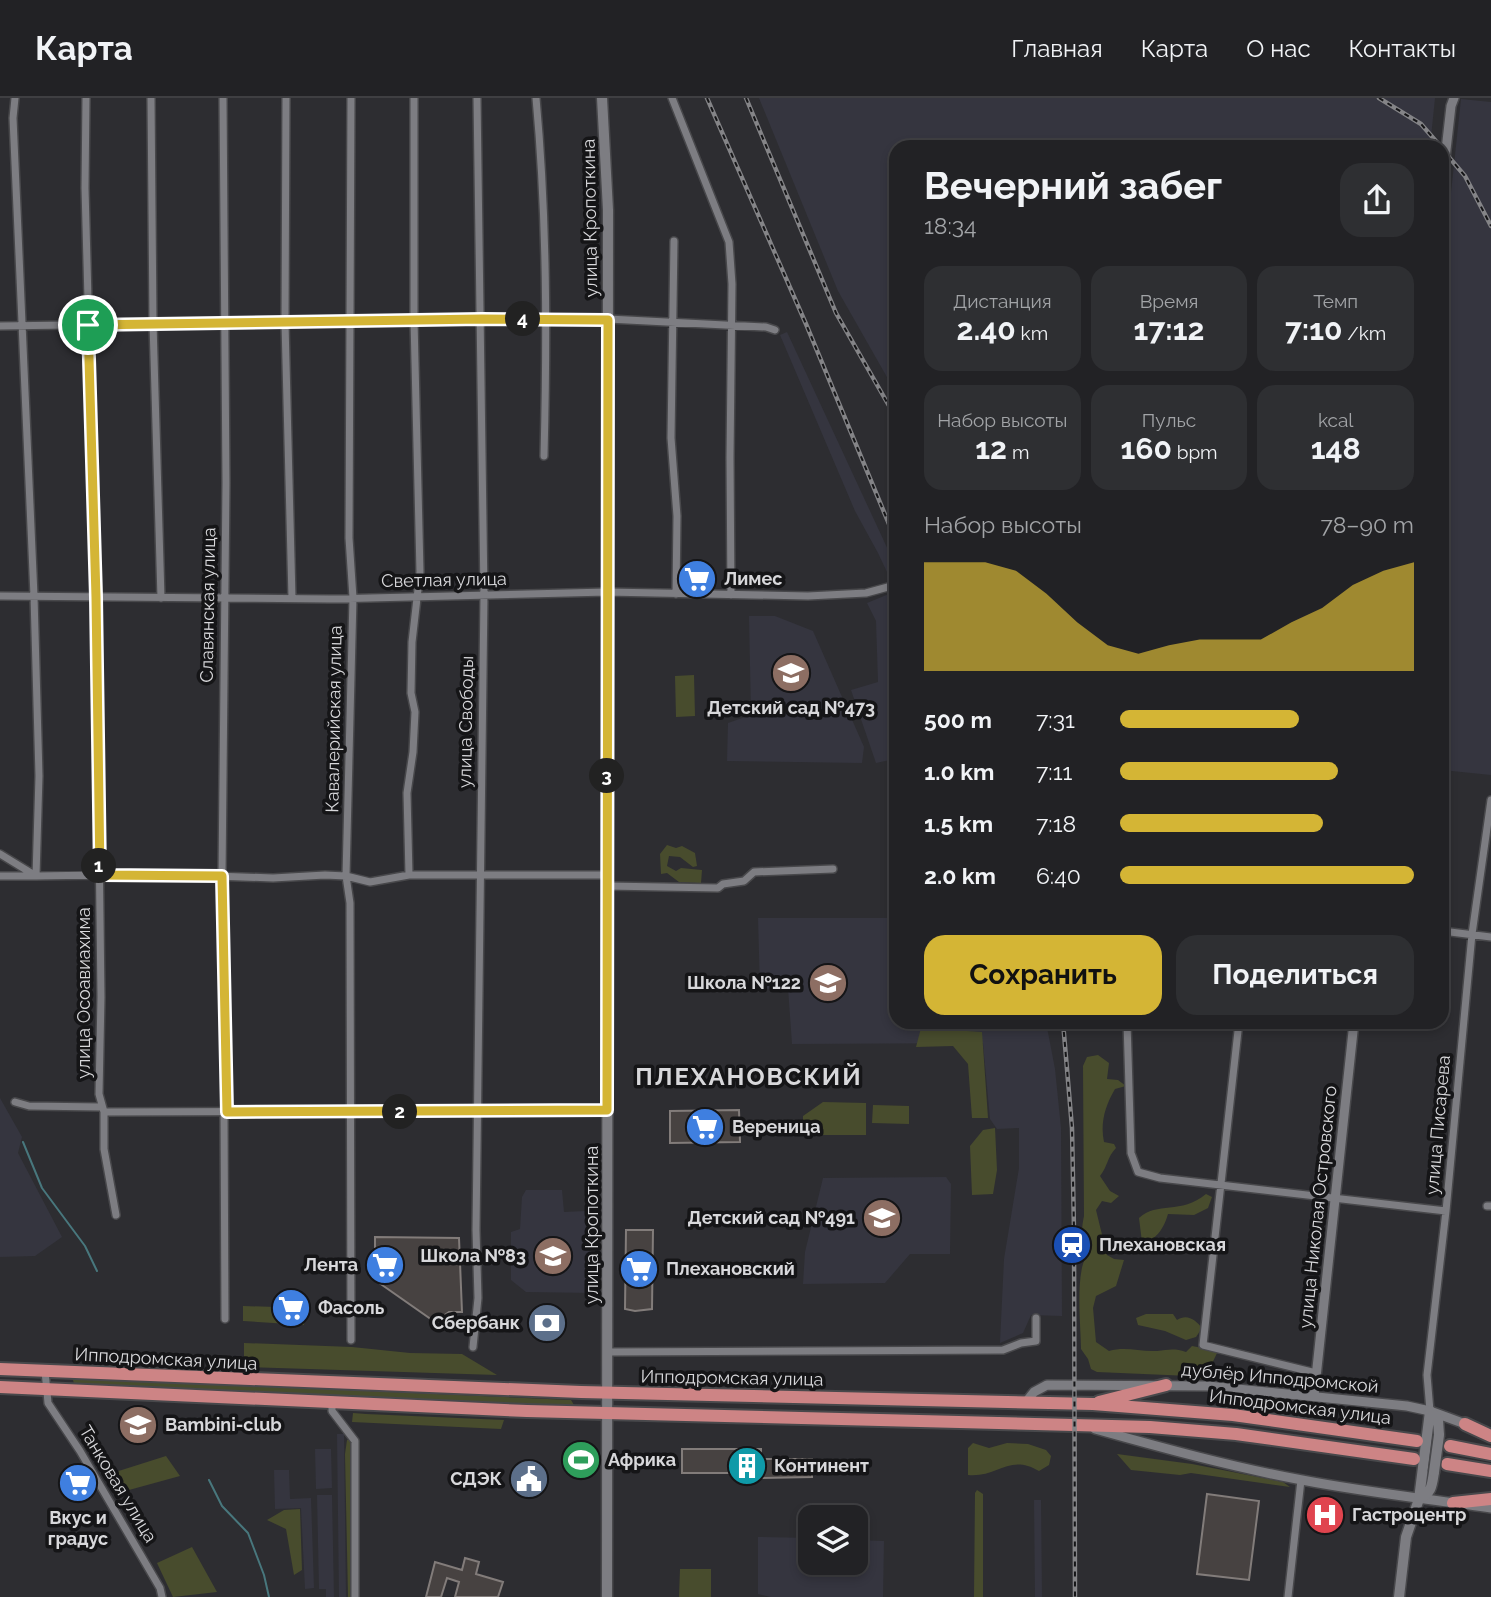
<!DOCTYPE html>
<html lang="ru">
<head>
<meta charset="utf-8">
<style>
	:root { --surface:#222225; --page:#2e2f32; --text:#f1f3f6; --muted:#a2a4a7; --line:#3f3f42; --accent:#d4b535 }
	body { margin:0; font-family:Raleway,sans-serif; background:var(--page); color:var(--text); height:100vh; display:flex; flex-direction:column; font-size:26px; white-space:nowrap }
	* { box-sizing:border-box; margin:0 }
	p { font-size:23px; color:var(--muted) }
	.icon { flex:none; width:38px; height:38px; fill:none; stroke:currentColor; stroke-width:2; stroke-linecap:round; stroke-linejoin:round }
	.map { position:relative; flex:1; overflow:hidden }
	.sheet { position:absolute; left:889px; top:42px; width:560px; height:889px; display:flex; flex-direction:column; background:var(--surface); border-radius:21px; box-shadow:0 4px 10px #0003,0 0 0 2px var(--line) }
	.sheet>* { flex:none }
	.buttons { position:absolute; left:798px; top:1407px; display:grid; gap:14px }
	.buttons a { display:grid; place-items:center; width:70px; height:70px; border-radius:14px; background:var(--surface); box-shadow:0 4px 10px #0003,0 0 0 2px var(--line); font-size:35px }
	.pin { position:absolute; display:grid; place-items:center; width:60px; height:60px; color:#fff; margin:-30px; border:4px solid #fff; border-radius:50%; box-shadow:0 2px 7px #0007 }
	.km { position:absolute; width:35px; height:35px; margin:-18px; border-radius:50%; background:#222; color:#fff; font-size:19px; line-height:35px; text-align:center }
	.round { display:grid; place-items:center; flex:none; width:74px; height:74px; border-radius:21px; background:var(--page) }
	.overview { display:flex; align-items:center; justify-content:space-between; height:119px; padding:0 35px }
	h1 { font-size:38px; font-weight:700; line-height:52px }
	.metrics { display:grid; grid-template-columns:repeat(3,1fr); gap:10px; height:119px; padding:7px 35px }
	.metrics div { display:grid; align-content:center; border-radius:18px; background:var(--page); text-align:center }
	.metrics b { font-size:30px; font-weight:700 }
	.metrics small { font-size:19px; font-weight:400 }
	.metrics p { font-size:19px }
	.chart { height:196px; padding:14px 35px }
	.chart p { display:flex; justify-content:space-between }
	.chart svg { width:100%; height:126px; margin-top:7px; fill:var(--accent); opacity:.7 }
	.button { display:flex; gap:14px; margin-top:auto; padding:14px 35px }
	.button a { flex:1; height:80px; border-radius:21px; background:var(--accent); color:#111; font-size:28px; font-weight:700; line-height:80px; text-align:center }
	.button a+a { background:var(--page); color:var(--text) }
	ul { padding:0 35px; list-style:none; font-size:23px }
	li { display:grid; grid-template-columns:112px 84px 1fr; align-items:center; height:52px }
	li i { height:18px; border-radius:9px; background:var(--accent) }
	header { display:flex; align-items:center; gap:42px; box-sizing:border-box; height:98px; padding:0 35px; background:var(--surface); border-bottom:2px solid var(--line) }
	header strong { font-size:33px }
	nav { display:flex; gap:38px; margin-inline-start:auto; font-size:24px }
	.map>svg:first-child { display:block }
</style>
</head>
<body>
<header>
<strong>Карта</strong>
<nav><a>Главная</a><a>Карта</a><a>О нас</a><a>Контакты</a></nav>
</header>
<div class="map">
<svg width="1491" height="1499" viewBox="0 0 1491 1499">
	<rect width="100%" height="100%" fill="#2d2d31"/>
	<path fill="#35353f" d="M759,0h676l-5,49h-534v246l-58,-102z
		M1461,1l30,3v673l-49,-5v-493z
		M787,234l109,235v197l-2,-5 -18,4 -25,-73 27,-8 -2,-61 -9,-18 29,-12 -18,-38 -23,-42 -75,-176z
		M749,518h26l38,15 51,116 -2,16 -135,-2 1,-38 23,-8z
		M758,820h138v104h150l9,47 6,59 1,188 -31,-1 -8,18 -23,10 4,-84 15,-91v-40l-22,1 -7,-10 -7,-76 -191,1 -4,-56 -28,1z
		M0,1000l22,39 -4,16 44,84 -27,19 -35,1z
		M946,1079l5,7 -1,70h-40l-25,29 -82,1 2,-32 18,-74z
		M526,1092h36l2,22 21,-1 10,12v70l-69,-1 -15,-12v-48l9,-3 2,-32z
		M337,1336h7l2,163h-7z
		M315,1351h16l1,39 -16,1z
		M274,1372h15l1,29 21,-1 3,90 -9,1 -4,-81 -26,1z
		M317,1397h15l2,102h-8v-8h-7z
		M1041,1402l1,97h-7l-1,-97z
		M758,1439l52,1v25h46v-23l28,1 -1,56h-112l-13,-3z"/>
	<path fill="#484c2d" d="M694,577l1,41 -19,1 -1,-41z
		M667,747l9,3 6,-2 13,7 2,13 -4,1 -13,-10 -11,-1 -2,10 9,5 5,-3 21,2 -1,13 -22,-1 -12,-9 -6,1 -1,-20z
		M921,930l61,4 6,86h-16l-4,-54 -15,-18 -37,1z
		M1098,957l11,8 -2,16 11,1 8,6 -11,3c-10,17 -15,34 -11,53l10,2 2,4c-9,9 -8,18 -16,28l10,15 9,5 -8,7 -9,-2 -6,9 11,45 7,4 10,1 -8,26 -20,10 -3,12 3,34 13,9c17,-5 30,1 48,0 11,-1 17,-3 29,1l6,-6 26,5 -11,23 -5,5 -12,-3 -93,-4 -6,-3 -3,-10 -7,-10c0,-22 -7,-82 8,-96 -8,-13 -8,-23 -5,-37l-1,-150 4,-9z
		M823,1004l43,1v32h-67v-6l4,-1v-12z
		M873,1007l36,1v18l-37,-1z
		M995,1030l2,42 -4,24 -21,1 -2,-49 13,-16z
		M1206,1096l6,3 -4,11 -14,7 -26,-1c-4,14 -12,27 -26,28l-3,-24c18,-17 42,-3 67,-24z
		M243,1208l62,2 -1,17 -61,-4z
		M1146,1216h27l4,6c10,-7 19,0 25,8l-6,9 -10,3 -21,-9 -27,-6 -2,-7z
		M244,1245l108,4 58,6 52,1 35,21 -253,-8z
		M76,1280l495,22 3,5 -4,3 -495,-21 -2,-7z
		M353,1315l13,1 138,6 -3,9 -149,-7z
		M351,1341l2,158h-5l-3,-143 2,-14z
		M973,1345l16,5 18,-5 21,1 18,6 5,6 -2,9 -10,6c-30,-18 -42,7 -71,4v-27z
		M1117,1356l75,10 91,18 7,5 -99,-14 -11,2 -49,-5z
		M166,1358l14,20 -62,17 -12,-18z
		M977,1392l6,4v103h-9l1,-104z
		M300,1411l2,61 -8,5 -8,-46 -19,-9 17,-10z
		M192,1449l25,45 -44,5 -16,-34z
		M680,1471h31v28h-32z"/>
	<g fill="none" stroke-linecap="round" stroke-linejoin="round">
		<path stroke="#48777d" stroke-width="2" d="M23,1044l19,46 43,58 12,25
			M209,1382l13,26 26,27 16,42 5,22"/>
	</g>
	<path fill="#474241" stroke="#827c7a" stroke-width="2" d="M739,1012l1,32 -70,1v-32z
		M626,1132h27l-1,79 -17,2 -10,-2z
		M375,1139l84,1 3,74h-13l-14,10 -60,-42z
		M682,1351h79v10h51v18l-51,1v-5h-79z
		M1207,1396l52,7 -10,79 -52,-6z
		M465,1460l14,4 -3,12 27,8 -5,15h-43l4,-15 -12,-4 -6,19h-15l9,-35 27,8z"/>
	<g fill="none" stroke-linecap="round" stroke-linejoin="round">
		<g stroke="#48484b" stroke-width="10">
			<path id="minor" d="M86,0l-1,90 11,409 5,400 -2,97 5,18v37l12,66
				M151,0l2,225 8,275
				M223,0l3,385 -4,393 5,236
				M286,0l-1,225 7,275
				M536,0c11,119 11,238 8,358
				M672,0l57,144 3,42 -2,173 1,138
				M674,143l-3,197 6,78 -1,78
				M0,228l482,-7h126l158,8 9,3
				M0,498l330,3 277,-7 201,4 58,-3 22,-6
				M0,756l36,22 123,-2 114,4 52,-3 21,1 24,6 39,-7h198
				M409,777l-2,-82 6,-41 2,-40 -4,-19 1,-51 8,-70 -6,-252v-222
				M0,778h36l3,-100 -5,-180 -21,-478 2,-20
				M607,788l111,2 5,-4 21,-3 10,-9 79,-3
				M1442,833l49,6
				M1127,924l4,131 7,19 22,6 286,33
				M1239,924l-36,323 113,28
				M15,1004l14,4 72,1
				M104,1014l503,-2
				M224,1014l1,207
				M1487,1108h4
				M351,1242l-1,-437 -4,-27 7,-278 -4,-60 2,-440
				M473,1249l5,-49 -2,-68 8,-635 -7,-497
				M607,1254l396,-2 18,-7 15,-2v-23
				M45,1273l3,32 32,48 80,137 2,9
				M332,1302v11l23,30v156
				M1430,1313l-3,-36 19,-164 26,-277 19,-134
				M1288,1499l13,-117"/>
		</g>
		<g stroke="#48484b" stroke-width="12">
			<path id="tertiary" d="M1442,87l9,-79 3,-8
				M1314,1298l40,-374
				M1026,1304l8,-10 13,-7 161,1 199,20 23,5 38,14
				M1095,1331c68,19 137,38 207,51 62,12 126,19 189,28"/>
		</g>
		<g stroke="#48484b" stroke-width="13">
			<path id="secondary" d="M602,0l6,112 -1,1387
				M1430,1313l8,8 1,16
				M1419,1401c13,-6 13,-14 15,-27
				M1399,1499l7,-60 13,-38 11,-88"/>
		</g>
		<g stroke="#48484b" stroke-width="16">
			<path id="trunk" d="M0,1271l581,23 512,12 140,11 184,26
				M0,1289l527,24 623,16 86,7 178,25
				M1099,1304l67,-17
				M1465,1326l26,12
				M1450,1348l41,8
				M1447,1366l44,7
				M1453,1405l38,-4"/>
		</g>
		<use href="#minor" stroke="#7d7d82" stroke-width="7"/>
		<use href="#tertiary" stroke="#7d7d82" stroke-width="9"/>
		<use href="#secondary" stroke="#7d7d82" stroke-width="10"/>
		<use href="#trunk" stroke="#cd8485" stroke-width="12"/>
		<g stroke="#848487" stroke-width="4.5">
			<path id="rail" d="M707,0l99,226 90,217
				M746,0l90,215 60,105
				M1379,0l42,26 20,23
				M1442,51l23,27 26,50
				M1063,924l9,106 2,102 1,367"/>
		</g>
		<use href="#rail" stroke="#151517" stroke-width="2" stroke-dasharray="5" stroke-linecap="butt"/>
		<g stroke="#48484b" stroke-width="13" stroke-linecap="butt">
			<path id="secondary-bridge" d="M1434,1374l5,-37"/>
		</g>
		<use href="#secondary-bridge" stroke="#7d7d82" stroke-width="10"/>
	</g>
	<g fill="none" stroke-linecap="round" stroke-linejoin="round">
		<g stroke="#fff" stroke-width="14">
			<path id="route" d="M482,221l126,1 -1,790 -380,2 -5,-236 -122,-1 -4,-278 -8,-272z"/>
		</g>
		<use href="#route" stroke="#d4b535" stroke-width="9"/>
	</g>
	<defs>
		<g id="supermarket-disc" transform="scale(2.0125)"><circle r="9.5" fill="#3f7fe0" stroke="#151517"/><path d="M-6-5.5h2.5l.6 2H6L4.5 2H-2.5L-4.4-4H-6ZM-1.5 3.2a1.3 1.3 0 1 0 .1 0ZM3 3.2a1.3 1.3 0 1 0 .1 0Z" fill="#fff"/></g>
		<g id="school-disc" transform="scale(2.0125)"><circle r="9.5" fill="#8d6e63" stroke="#151517"/><path d="M0-5L7-2L0 1L-7-2ZM-4 1L0 2.5L4 1V4Q0 6-4 4Z" fill="#fff"/></g>
		<g id="station-disc" transform="scale(2.0125)"><circle r="9.5" fill="#1a4fb4" stroke="#151517"/><path d="M-3-6H3Q5-6 5-4V2Q5 4 3 4L4.5 6H3L1.5 4h-3L-3 6H-4.5L-3 4Q-5 4-5 2V-4Q-5-6-3-6ZM-3.5-4v3h7v-3ZM-3.5 1v1.5H-2V1ZM2 1v1.5H3.5V1Z" fill="#fff"/></g>
		<g id="bank-disc" transform="scale(2.0125)"><circle r="9.5" fill="#5c6f8a" stroke="#151517"/><path d="M-6-4H6V4H-6ZM0-2.3a2.3 2.3 0 1 0 0 4.6a2.3 2.3 0 1 0 0-4.6Z" fill="#fff"/></g>
		<g id="stadium-disc" transform="scale(2.0125)"><circle r="9.5" fill="#2e9e5b" stroke="#151517"/><path d="M0-5a6.5 5 0 1 0 0 10a6.5 5 0 1 0 0-10ZM-3.5-1.8h7v3.6h-7Z" fill="#fff"/></g>
		<g id="building-disc" transform="scale(2.0125)"><circle r="9.5" fill="#0f9aa8" stroke="#151517"/><path d="M-4-6H4V6H1V3H-1V6H-4ZM-2.5-4.3h1.7v1.8h-1.7ZM.8-4.3h1.7v1.8H.8ZM-2.5-1h1.7V.8h-1.7ZM.8-1h1.7V.8H.8Z" fill="#fff"/></g>
		<g id="civic-disc" transform="scale(2.0125)"><circle r="9.5" fill="#5c6f8a" stroke="#151517"/><path d="M-.6-6.5H3V-4.5H.6V-3L4-1V1h2V6H-6V1h2V-1L-.6-3ZM-1.2 2.5V6h2.4V2.5Z" fill="#fff"/></g>
		<g id="hospital-disc" transform="scale(2.0125)"><circle r="9.5" fill="#e0444e" stroke="#151517"/><path d="M-5-5h3v3.5h4V-5h3V5h-3V1.5h-4V5h-3Z" fill="#fff"/></g>
	</defs>
	<g fill-rule="evenodd">
		<use href="#supermarket-disc" x="697" y="481"/>
		<use href="#school-disc" x="791" y="575"/>
		<use href="#school-disc" x="828" y="885"/>
		<use href="#supermarket-disc" x="705" y="1029"/>
		<use href="#school-disc" x="882" y="1120"/>
		<use href="#station-disc" x="1072" y="1147"/>
		<use href="#school-disc" x="553" y="1158"/>
		<use href="#supermarket-disc" x="385" y="1167"/>
		<use href="#supermarket-disc" x="639" y="1171"/>
		<use href="#supermarket-disc" x="291" y="1210"/>
		<use href="#bank-disc" x="547" y="1225"/>
		<use href="#school-disc" x="138" y="1327"/>
		<use href="#stadium-disc" x="581" y="1362"/>
		<use href="#building-disc" x="747" y="1368"/>
		<use href="#civic-disc" x="529" y="1381"/>
		<use href="#supermarket-disc" x="78" y="1385"/>
		<use href="#hospital-disc" x="1325" y="1417"/>
	</g>
	<g text-anchor="middle" stroke-width="7" stroke-linejoin="round" paint-order="stroke">
		<g font-size="18" fill="#d8d8db" stroke="#151517">
			<text transform="translate(590 120) rotate(-91)" y="6">улица Кропоткина</text>
			<text transform="translate(444 482) rotate(-1)" y="6">Светлая улица</text>
			<text transform="translate(208 507) rotate(-89)" y="6">Славянская улица</text>
			<text transform="translate(334 621) rotate(-89)" y="6">Кавалерийская улица</text>
			<text transform="translate(466 624) rotate(-89)" y="6">улица Свободы</text>
			<text transform="translate(84 895) rotate(-90)" y="6">улица Осоавиахима</text>
			<text transform="translate(1438 1027) rotate(-85)" y="6">улица Писарева</text>
			<text transform="translate(1318 1109) rotate(-84)" y="6">улица Николая Островского</text>
			<text transform="translate(592 1127) rotate(-90)" y="6">улица Кропоткина</text>
			<text transform="translate(166 1261) rotate(3)" y="6">Ипподромская улица</text>
			<text transform="translate(732 1280) rotate(1)" y="6">Ипподромская улица</text>
			<text transform="translate(1280 1280) rotate(5)" y="6">дублёр Ипподромской</text>
			<text transform="translate(1300 1309) rotate(7)" y="6">Ипподромская улица</text>
			<text transform="translate(118 1386) rotate(59)" y="6">Танковая улица</text>
		</g>
		<g font-size="18" font-weight="bold" fill="#d8d8db" stroke="#151517" text-anchor="start">
			<text x="724" y="487">Лимес</text>
			<text x="791" y="616" text-anchor="middle">Детский сад №473</text>
			<text x="801" y="891" text-anchor="end">Школа №122</text>
			<text x="732" y="1035">Вереница</text>
			<text x="855" y="1126" text-anchor="end">Детский сад №491</text>
			<text x="1099" y="1153">Плехановская</text>
			<text x="526" y="1164" text-anchor="end">Школа №83</text>
			<text x="358" y="1173" text-anchor="end">Лента</text>
			<text x="666" y="1177">Плехановский</text>
			<text x="318" y="1216">Фасоль</text>
			<text x="520" y="1231" text-anchor="end">Сбербанк</text>
			<text x="165" y="1333">Bambini-club</text>
			<text x="608" y="1368">Африка</text>
			<text x="774" y="1374">Континент</text>
			<text x="502" y="1387" text-anchor="end">СДЭК</text>
			<text x="1352" y="1423">Гастроцентр</text>
			<text x="78" y="1426" text-anchor="middle">Вкус и<tspan x="78" dy="21">градус</tspan></text>
		</g>
		<g font-size="24" font-weight="bold" letter-spacing="2" fill="#d8d8db" stroke="#151517">
			<text x="749" y="987">ПЛЕХАНОВСКИЙ</text>
		</g>
	</g>
</svg>
<div class="buttons">
<a><svg class="icon" aria-label="layers" viewBox="0 0 24 24"><path d="M12 4l9 5-9 5-9-5zM3 14l9 5 9-5"/></svg></a>
</div>
<div class="pin" style="left:88px;top:227px;background:#1e9e55"><svg class="icon" aria-label="arrive" viewBox="0 0 24 24"><path d="M6 21V4h12l-3 4 3 4H6"/></svg></div>
<b class="km" style="left:99px;top:768px">1</b>
<b class="km" style="left:400px;top:1014px">2</b>
<b class="km" style="left:607px;top:678px">3</b>
<b class="km" style="left:523px;top:221px">4</b>
<section class="sheet">
<div class="overview"><div><h1>Вечерний забег</h1><p>18:34</p></div><a class="round"><svg class="icon" aria-label="share" viewBox="0 0 24 24"><path d="M12 15V3M7 8l5-5 5 5M5 13v7h14v-7"/></svg></a></div>
<div class="metrics">
<div><p>Дистанция</p><b>2.40<small> km</small></b></div>
<div><p>Время</p><b>17:12</b></div>
<div><p>Темп</p><b>7:10<small> /km</small></b></div>
</div>
<div class="metrics">
<div><p>Набор высоты</p><b>12<small> m</small></b></div>
<div><p>Пульс</p><b>160<small> bpm</small></b></div>
<div><p>kcal</p><b>148</b></div>
</div>
<div class="chart"><p><span>Набор высоты</span>78–90 m</p>
<svg viewBox="0 0 160 44" preserveAspectRatio="none"><path d="M0 44V6L10 6L20 6L30 9L40 17L50 27L60 35L70 38L80 35L90 33L100 33L110 33L120 27L130 22L140 14L150 9L160 6V44z"/></svg>
</div>
<ul>
<li><b>500 m</b>7:31<i style="width:61%"></i></li>
<li><b>1.0 km</b>7:11<i style="width:74%"></i></li>
<li><b>1.5 km</b>7:18<i style="width:69%"></i></li>
<li><b>2.0 km</b>6:40<i style="width:100%"></i></li>
</ul>
<div class="button"><a>Сохранить</a><a>Поделиться</a></div>
</section>
</div>
</body>
</html>
